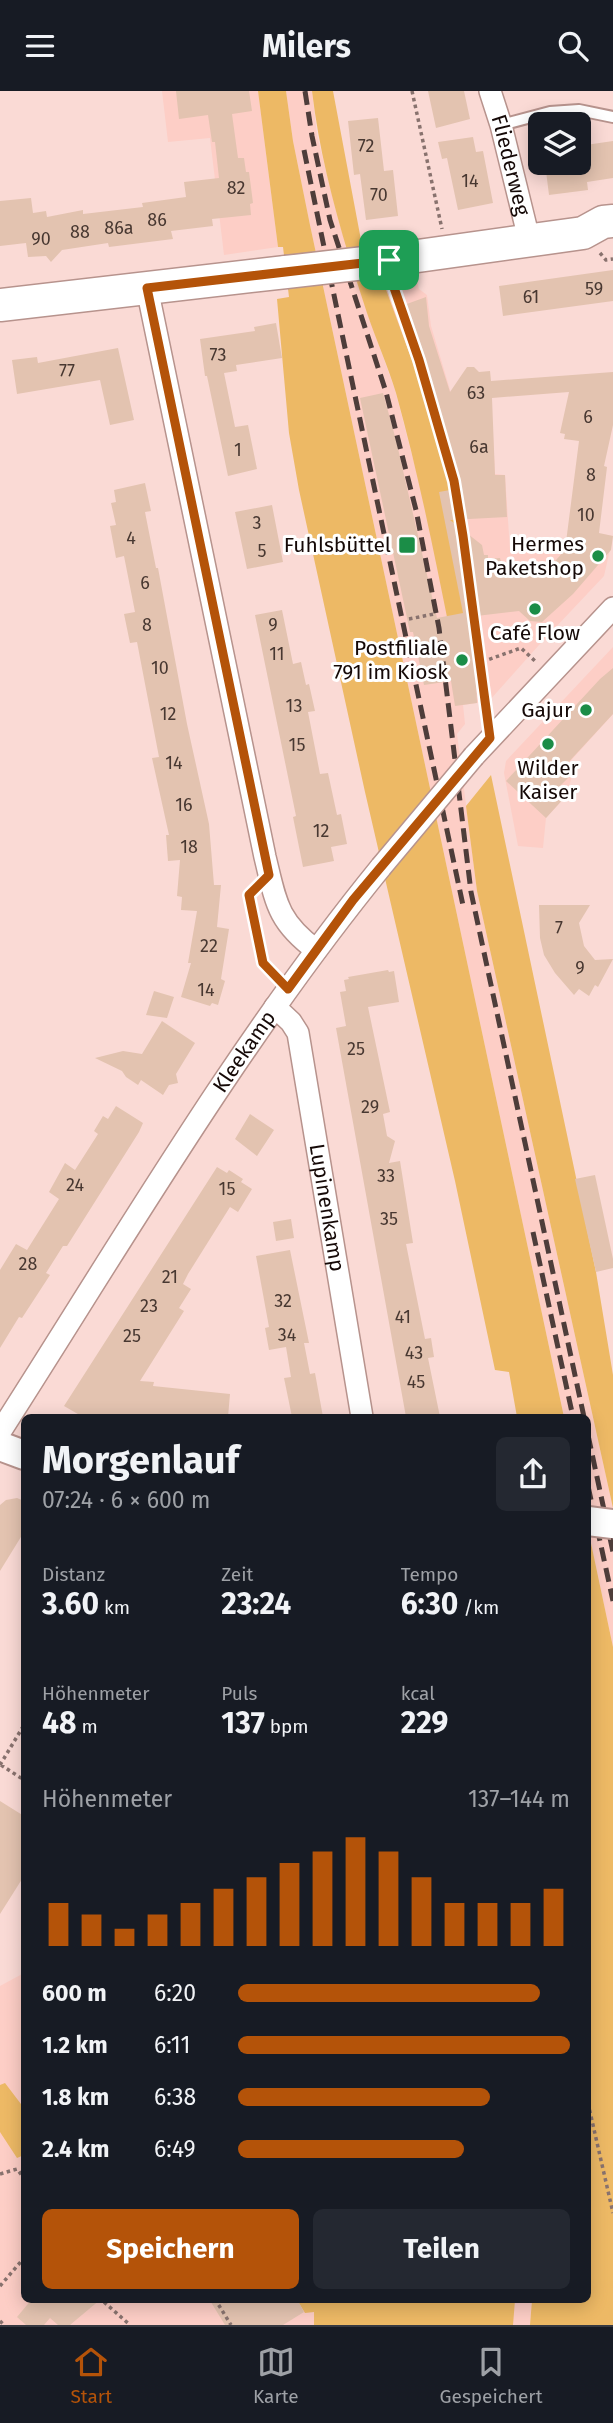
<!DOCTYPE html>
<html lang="de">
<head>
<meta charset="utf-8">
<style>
	:root { --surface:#171b24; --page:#242831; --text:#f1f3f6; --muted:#9ea1a6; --line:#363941; --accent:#b45309 }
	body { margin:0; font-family:"Fira Sans",sans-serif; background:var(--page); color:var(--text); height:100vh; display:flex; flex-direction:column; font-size:26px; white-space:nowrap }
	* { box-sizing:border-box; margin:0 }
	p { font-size:23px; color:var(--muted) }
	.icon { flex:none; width:38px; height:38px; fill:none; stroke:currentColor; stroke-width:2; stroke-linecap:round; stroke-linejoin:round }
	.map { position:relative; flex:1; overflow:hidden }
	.sheet { position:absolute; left:21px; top:1323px; width:570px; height:889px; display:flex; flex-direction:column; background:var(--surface); border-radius:10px; box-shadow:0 4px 18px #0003 }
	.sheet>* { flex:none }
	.tools { position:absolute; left:528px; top:21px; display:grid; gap:14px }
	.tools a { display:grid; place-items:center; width:63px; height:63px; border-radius:10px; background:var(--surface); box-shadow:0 4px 18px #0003; font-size:35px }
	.pin { position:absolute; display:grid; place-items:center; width:60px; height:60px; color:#fff; margin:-30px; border-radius:14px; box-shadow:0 4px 10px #0006 }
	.round { display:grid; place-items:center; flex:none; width:74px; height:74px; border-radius:10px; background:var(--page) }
	.headline { display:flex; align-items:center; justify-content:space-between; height:119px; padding:0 21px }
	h1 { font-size:38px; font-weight:700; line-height:52px }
	.figures { display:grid; grid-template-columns:repeat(3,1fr); gap:10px; height:119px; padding:7px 21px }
	.figures div { display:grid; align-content:center }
	.figures b { font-size:30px; font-weight:700 }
	.figures small { font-size:19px; font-weight:400 }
	.figures p { font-size:19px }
	.chart { height:196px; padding:14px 21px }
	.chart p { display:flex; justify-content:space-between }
	.chart svg { width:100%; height:126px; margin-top:7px; stroke:var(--accent); stroke-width:6 }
	.action { display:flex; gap:14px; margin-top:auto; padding:14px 21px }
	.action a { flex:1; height:80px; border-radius:10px; background:var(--accent); color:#fff; font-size:28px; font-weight:700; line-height:80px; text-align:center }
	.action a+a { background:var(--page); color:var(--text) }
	ul { padding:0 21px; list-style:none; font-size:23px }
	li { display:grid; grid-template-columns:112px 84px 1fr; align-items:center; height:52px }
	li i { height:18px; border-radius:9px; background:var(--accent) }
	header { display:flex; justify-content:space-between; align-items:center; height:91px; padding:0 21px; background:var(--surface); font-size:32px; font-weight:700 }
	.dock { display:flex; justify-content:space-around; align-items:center; height:98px; border-top:2px solid var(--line); background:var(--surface); font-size:19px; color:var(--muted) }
	.dock a { display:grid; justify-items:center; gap:4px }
	.dock .active { color:var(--accent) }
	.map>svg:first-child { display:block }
</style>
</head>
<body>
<header><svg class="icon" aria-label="menu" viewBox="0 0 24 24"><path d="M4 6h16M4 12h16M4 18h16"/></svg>Milers<svg class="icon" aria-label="search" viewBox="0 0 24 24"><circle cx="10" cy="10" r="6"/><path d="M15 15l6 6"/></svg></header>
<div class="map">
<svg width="613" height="2234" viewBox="0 0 613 2234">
	<rect width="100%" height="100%" fill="#fadad5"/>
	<path fill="#fdcec6" d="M162,0h96l20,156 -54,8 -14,-117 -42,4z
		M286,0h26l5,44 21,84 30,96 27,75 30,115 39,66 -79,-284 32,-6 2,8 8,6 4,31 28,94 33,-2 3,56 10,1 5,75 88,-6 3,-10 12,2 -9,40 -65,69 -50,56 -26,4 2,19 -8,10 20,157 136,617v139l-25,-118v-112h-24l-254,-1192 -17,-84z
		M613,556v67l-47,52 7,7 -7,23 -20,22 -3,30 -25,-2 -14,-73 2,-12z
		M24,1882v326l508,1 -2,25h-530v-339z"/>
	<path fill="#edb965" d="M258,0h28l7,50 17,84 254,1192h-47l-8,-45 -14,-2 -40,-189 -90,-389 -66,-302 -10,-57 -12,-134 12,-2 -6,-50h-5z
		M312,0h21l37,197 15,-1 28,76 36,119 19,136 -18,14c-16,-80 -32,-160 -54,-239 -8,-27 -20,-53 -29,-80 -24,-73 -46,-146 -55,-222z
		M491,684l105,497 17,103v133l-136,-617 -11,-85z
		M588,1438l25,118v678h-83l2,-25 56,-1z
		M5,1992l19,25v47l-7,3 -17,-26v-47z
		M297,2209h218l-2,25h-199v-13l-9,1z"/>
	<path fill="#e3c3b0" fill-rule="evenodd" d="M176,0h73l3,20 -20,3 6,44h6l2,14h3l4,31 -3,1 1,11 -39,4 1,7 -42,5 2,8 -64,8 -1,-4 -46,7 -11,12 -5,-6 -18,1 -2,-14 -26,3v-45l31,-3 2,15 13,-2 1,6 36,-7v4l60,-7 -1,-4 44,-6 -2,-15 35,-4 -4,-36h-3l-4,-27 -29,4z
		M428,0h36l6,28 -34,9z
		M378,27l6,53 9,-1 5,46 -32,4 -6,-46 -6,1 -6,-54z
		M473,46l3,15 7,-1 10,52 -35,7 -11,-52 -5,1 -4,-17z
		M613,50v37l-26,4 1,8 -39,5 -4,-32h34v-17z
		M613,179v31l-110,15 -4,-30z
		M426,206l3,29 21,66 17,-25h7l5,5 11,-1 1,10 122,-9v53l-9,41 3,1 -8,66 14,3 -2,14 -38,44 -31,28 -12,-1 -11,-10 -51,6 8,61 1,25 -22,3 -4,-25 -27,4 -11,-53h-3l-50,-234 23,-5 13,47 41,178 26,-5 -24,-121 22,-4 -17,-63 -40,-120zM569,301l-9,41 5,1 -1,5 15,2 -14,109 -17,19 -2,-3 -43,5 -3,-13 -12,1v-4h-4l-2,-10 -32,-25 57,-3 -2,-42h-10l-3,-77z
		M276,232l6,35 -46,7 1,6 -13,2 11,54 13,-2 9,44 -29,7 -21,-100h-2l-5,-37 55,-8 -1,-4z
		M118,257l16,72 -24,5 -10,-45 -83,14 -5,-34 25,-3 1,6z
		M145,392l6,28 -6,1 11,56h2l29,156 22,100 5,61h7l-4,42 12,2 -8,50 4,2 -7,24 -6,-2 -2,3 -29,-9 10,-34h-3l9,-52 -16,-1 1,-13 -5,-1 3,-36 -12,1 -2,-26h3l-17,-77 7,-1 -22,-115 -7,1 -6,-29 11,-2 -11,-56 -8,2 -6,-32 6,-1 -5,-22 5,-1 -2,-12z
		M272,414l11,57 -36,7 -12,-57z
		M282,519l11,54 8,-2 5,23 3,-1 6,27 -7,1 12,62 8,-1 9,42 4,-1 6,30 -16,3 3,14 -31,6 -10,-50 3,-1 -41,-201z
		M613,577v46l-48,52 8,7 -15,15 8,8 -20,22 -40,-37 94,-102z
		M539,814h51l-11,18 5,23 11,14 18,-1 -15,28 -3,-2 -6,11 -10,-7 -5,6 -19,-22 -11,-18 -4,-17z
		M388,879l1,2 5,-1 5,31 -31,5 22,105 -7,2 4,22 8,5 -6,22 11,-2 13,82 -7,1 19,95 6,-1 3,19 -6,1 12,59h-34l-70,-389 10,-2 -6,-34 6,-1 -2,-11 5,-1 -1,-2z
		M154,900l20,6 -7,21 -21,-3z
		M162,930l33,22 -19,31 2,9 -9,2 -6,10 -22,-15 -3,5 -12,-8 -4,-6 -27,-13 28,-7 19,3z
		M116,1015l27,17 -4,9 -72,114h-4l-17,27 4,2 -28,43 -3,-1 -19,31v-78l16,-26 11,6 32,-51 -10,-7 16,-29 10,7 23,-36 -4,-3 9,-15 5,3z
		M250,1023l24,16 -17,26 -22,-17z
		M217,1076l10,6 2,-3 14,9 -2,3 11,7 -14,23 -8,-5 -42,67 -5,10 8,5 -12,19 5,3 -44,70 14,1 -1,4 77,8 -2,23h-145l-19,-11z
		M595,1084l18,84v9l-17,4 -21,-93z
		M291,1128l3,19 -18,3 -3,-19z
		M290,1159l19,93h-5l6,31 5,-1 8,44h-31l-8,-39 7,-1 -5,-30 -17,3 -4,-22 4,-1 -13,-71z
		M17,1407l7,3v31l-24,39v-66l6,-5z
		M0,1710l24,15v60l-24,38z
		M32,2208h69l-31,26h-12l-8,-7 -6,7h-18l-9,-8z
		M209,2208h88l7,13 -21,13h-58z"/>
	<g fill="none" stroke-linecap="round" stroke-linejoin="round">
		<g stroke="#b7938d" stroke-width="14">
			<path id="service" d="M501,34l49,-13 29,-2 34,7"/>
		</g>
		<g stroke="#b7938d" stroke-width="24">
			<g id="minor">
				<path id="s1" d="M490,0l11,34 28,114"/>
				<path d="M147,197l118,569c11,45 12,64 51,93"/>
				<path d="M474,665l139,-148"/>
				<path id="s2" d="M275,916l16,15 7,11 64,384"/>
				<path id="s3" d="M0,1341c123,-192 237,-388 381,-565"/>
			</g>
		</g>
		<g stroke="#b7938d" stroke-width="32">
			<path id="tertiary" d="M0,1355l24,9"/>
		</g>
		<g stroke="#b7938d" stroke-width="35">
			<path id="secondary" d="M382,170l201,-28 20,-11 10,-1
				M0,214l286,-33"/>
		</g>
		<path stroke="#88726e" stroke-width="3.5" stroke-dasharray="3.5 3.5" stroke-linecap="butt" d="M412,0l30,138
			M600,162l6,7 7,-1
			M393,192c22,65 48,133 61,201 15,75 23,152 33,228
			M409,528l25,-5
			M476,573l45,-16 14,13
			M252,801l-3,3 14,68 11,12
			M0,1674l24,-40
			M1,1674l23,15
			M588,2012l25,110
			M0,2083l17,-5 7,9
			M0,2195l24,-28
			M215,2208l16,26
			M104,2211l26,23
			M0,2230l4,4"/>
		<use href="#service" stroke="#fff" stroke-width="10"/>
		<use href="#minor" stroke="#fff" stroke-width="21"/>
		<use href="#tertiary" stroke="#fff" stroke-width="28"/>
		<use href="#secondary" stroke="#fff" stroke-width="32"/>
		<path stroke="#4e3d3a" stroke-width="5" stroke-dasharray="14 7" stroke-linecap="butt" d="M305,0l7,45 18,84 56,172 30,118 23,118 32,264 113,525
			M304,59c52,253 106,507 160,760
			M533,1141l40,185
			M588,1344l25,117
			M588,1395l25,115"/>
		<g stroke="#b7938d" stroke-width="24" stroke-linecap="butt">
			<path id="minor-bridge" d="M381,776l93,-111"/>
		</g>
		<g stroke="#b7938d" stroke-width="32" stroke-linecap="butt">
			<path id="tertiary-bridge" d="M588,1430l25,3"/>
		</g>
		<g stroke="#b7938d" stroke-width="35" stroke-linecap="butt">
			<path id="secondary-bridge" d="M286,181l96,-11"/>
		</g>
		<use href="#minor-bridge" stroke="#fff" stroke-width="21"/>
		<use href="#tertiary-bridge" stroke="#fff" stroke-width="28"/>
		<use href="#secondary-bridge" stroke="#fff" stroke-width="32"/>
	</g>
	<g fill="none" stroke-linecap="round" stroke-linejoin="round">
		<g stroke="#fff" stroke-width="14">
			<path id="route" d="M389,169l2,19 28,81 35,121 9,55 27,202 -137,162 -65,89 -25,-26 -14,-68 20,-20 -122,-587z"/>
		</g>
		<use href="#route" stroke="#b45309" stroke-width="9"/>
	</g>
	<g fill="#1b8d47" stroke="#fff" stroke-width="2.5">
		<rect x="398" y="445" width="18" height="18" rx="3.5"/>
		<circle cx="598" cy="465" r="7"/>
		<circle cx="535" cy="518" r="7"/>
		<circle cx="462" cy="569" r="7"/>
		<circle cx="586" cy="619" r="7"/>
		<circle cx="548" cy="653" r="7"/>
	</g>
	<g text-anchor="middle" stroke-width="6" stroke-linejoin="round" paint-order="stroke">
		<g font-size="18" fill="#483831">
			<text x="366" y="61">72</text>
			<text x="470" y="96">14</text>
			<text x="236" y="103">82</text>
			<text x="379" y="110">70</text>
			<text x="157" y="135">86</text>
			<text x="119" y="143">86a</text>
			<text x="80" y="147">88</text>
			<text x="41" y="154">90</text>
			<text x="594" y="204">59</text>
			<text x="531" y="212">61</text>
			<text x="218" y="270">73</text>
			<text x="67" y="286">77</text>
			<text x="476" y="308">63</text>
			<text x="588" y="332">6</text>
			<text x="479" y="362">6a</text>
			<text x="238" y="365">1</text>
			<text x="591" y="390">8</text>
			<text x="586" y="430">10</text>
			<text x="257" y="438">3</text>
			<text x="131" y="453">4</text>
			<text x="262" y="466">5</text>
			<text x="145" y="498">6</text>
			<text x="147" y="540">8</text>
			<text x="273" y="540">9</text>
			<text x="277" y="569">11</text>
			<text x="160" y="583">10</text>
			<text x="294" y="621">13</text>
			<text x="168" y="629">12</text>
			<text x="297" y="660">15</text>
			<text x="174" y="678">14</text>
			<text x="184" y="720">16</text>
			<text x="321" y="746">12</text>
			<text x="189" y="762">18</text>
			<text x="559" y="843">7</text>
			<text x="209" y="861">22</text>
			<text x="580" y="883">9</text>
			<text x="206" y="905">14</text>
			<text x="356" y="964">25</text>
			<text x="370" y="1022">29</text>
			<text x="386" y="1091">33</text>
			<text x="75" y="1100">24</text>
			<text x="227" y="1104">15</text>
			<text x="389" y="1134">35</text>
			<text x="28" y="1179">28</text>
			<text x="170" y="1192">21</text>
			<text x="283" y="1216">32</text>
			<text x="149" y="1221">23</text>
			<text x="403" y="1232">41</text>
			<text x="287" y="1250">34</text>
			<text x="132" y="1251">25</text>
			<text x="414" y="1268">43</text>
			<text x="416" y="1297">45</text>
		</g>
		<g font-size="21" fill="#150907" stroke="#fff">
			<text dy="7" stroke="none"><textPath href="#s1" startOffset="77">Fliederweg</textPath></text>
			<text dy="7" stroke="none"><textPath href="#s3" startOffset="452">Kleekamp</textPath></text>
			<text dy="7" stroke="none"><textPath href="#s2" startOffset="212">Lupinenkamp</textPath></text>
		</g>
		<g font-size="21" fill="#150907" stroke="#fff" text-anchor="end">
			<text x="584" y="460">Hermes<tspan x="584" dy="24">Paketshop</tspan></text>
			<text x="391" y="461">Fuhlsbüttel</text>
			<text x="535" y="549" text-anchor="middle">Café Flow</text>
			<text x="448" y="564">Postfiliale<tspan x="448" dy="24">791 im Kiosk</tspan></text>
			<text x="572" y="626">Gajur</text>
			<text x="548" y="684" text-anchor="middle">Wilder<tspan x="548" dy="24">Kaiser</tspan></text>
		</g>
	</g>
</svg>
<div class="tools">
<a><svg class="icon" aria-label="layers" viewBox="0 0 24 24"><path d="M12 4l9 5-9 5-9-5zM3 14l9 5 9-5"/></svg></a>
</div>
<div class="pin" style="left:389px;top:169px;background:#1e9e55"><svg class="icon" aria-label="arrive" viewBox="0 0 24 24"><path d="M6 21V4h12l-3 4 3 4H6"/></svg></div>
<section class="sheet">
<div class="headline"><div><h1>Morgenlauf</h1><p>07:24 · 6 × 600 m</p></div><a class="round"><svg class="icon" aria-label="share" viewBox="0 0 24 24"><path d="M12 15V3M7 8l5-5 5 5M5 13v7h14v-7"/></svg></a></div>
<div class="figures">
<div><p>Distanz</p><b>3.60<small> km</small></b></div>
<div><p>Zeit</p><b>23:24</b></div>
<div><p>Tempo</p><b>6:30<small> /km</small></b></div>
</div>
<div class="figures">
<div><p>Höhenmeter</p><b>48<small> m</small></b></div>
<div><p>Puls</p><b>137<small> bpm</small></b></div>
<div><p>kcal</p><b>229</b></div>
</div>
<div class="chart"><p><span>Höhenmeter</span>137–144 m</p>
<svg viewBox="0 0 160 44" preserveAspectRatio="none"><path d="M5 44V29M15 44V33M25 44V38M35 44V33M45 44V29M55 44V24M65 44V20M75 44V15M85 44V11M95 44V6M105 44V11M115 44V20M125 44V29M135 44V29M145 44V29M155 44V24"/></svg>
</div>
<ul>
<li><b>600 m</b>6:20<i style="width:91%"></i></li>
<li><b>1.2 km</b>6:11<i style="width:100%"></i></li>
<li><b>1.8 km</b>6:38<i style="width:76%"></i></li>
<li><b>2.4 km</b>6:49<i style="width:68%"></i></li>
</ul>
<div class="action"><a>Speichern</a><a>Teilen</a></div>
</section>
</div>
<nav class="dock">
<a class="active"><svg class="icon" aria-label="home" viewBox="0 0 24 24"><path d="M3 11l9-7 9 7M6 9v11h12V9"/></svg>Start</a>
<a><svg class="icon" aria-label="map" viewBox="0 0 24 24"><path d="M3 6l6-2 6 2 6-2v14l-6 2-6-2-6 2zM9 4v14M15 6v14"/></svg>Karte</a>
<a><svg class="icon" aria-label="saved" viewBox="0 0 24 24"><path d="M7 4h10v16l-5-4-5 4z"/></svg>Gespeichert</a>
</nav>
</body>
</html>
